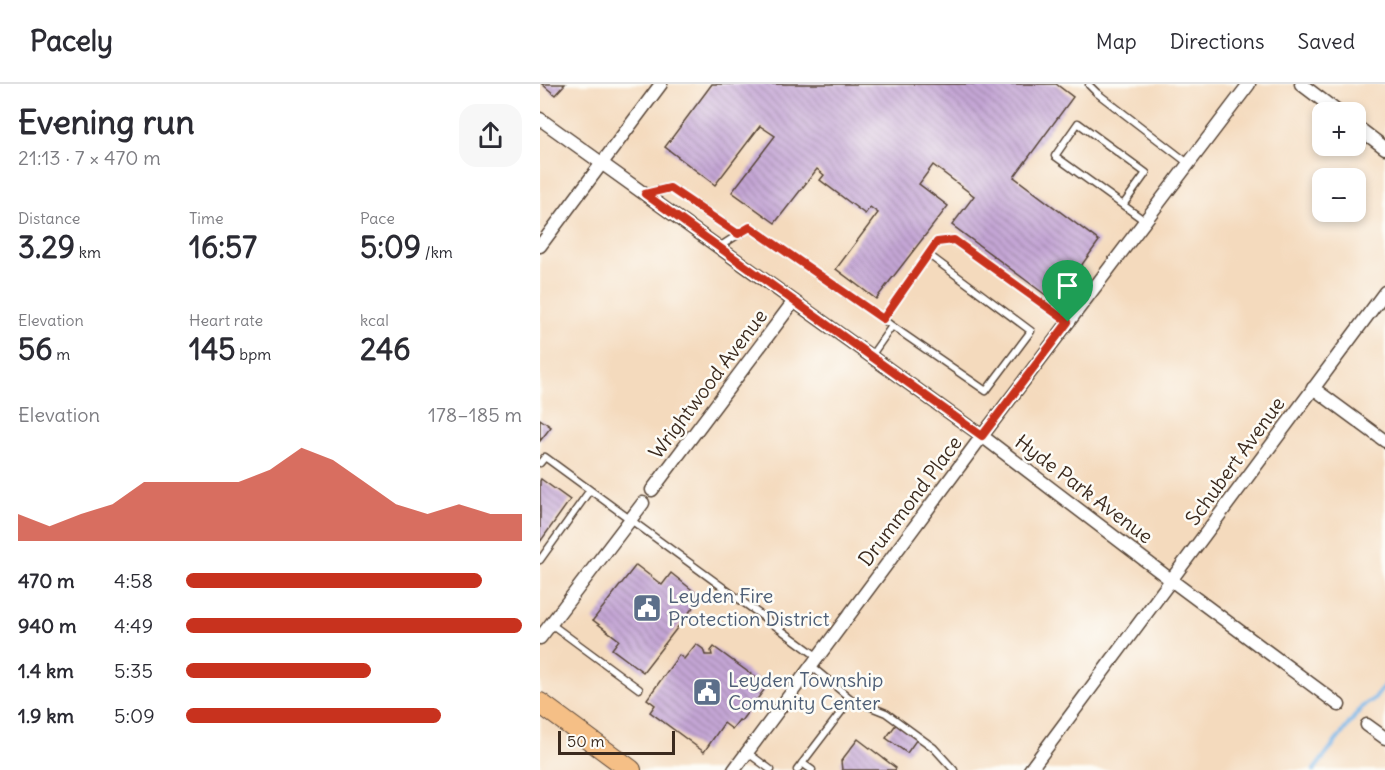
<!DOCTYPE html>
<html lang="en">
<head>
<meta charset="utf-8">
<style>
	:root { --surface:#fff; --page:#f7f7f7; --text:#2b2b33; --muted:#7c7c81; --line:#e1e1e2; --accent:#c8321e }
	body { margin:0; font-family:Delius,sans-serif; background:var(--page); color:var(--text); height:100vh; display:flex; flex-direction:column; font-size:22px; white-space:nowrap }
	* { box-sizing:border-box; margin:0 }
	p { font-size:20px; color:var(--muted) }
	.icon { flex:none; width:33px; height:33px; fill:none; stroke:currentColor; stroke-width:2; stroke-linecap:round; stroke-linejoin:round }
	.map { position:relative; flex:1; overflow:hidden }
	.side { display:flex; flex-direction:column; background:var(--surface); width:540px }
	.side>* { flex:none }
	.buttons { position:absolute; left:772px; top:18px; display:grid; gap:12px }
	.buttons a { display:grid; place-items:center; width:54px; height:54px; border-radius:12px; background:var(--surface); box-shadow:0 3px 9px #0003; font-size:30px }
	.scale { position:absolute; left:18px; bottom:15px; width:117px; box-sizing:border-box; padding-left:6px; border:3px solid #3b2a1e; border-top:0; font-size:16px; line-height:21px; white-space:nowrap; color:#3b2a1e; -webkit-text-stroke:4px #fdfcf7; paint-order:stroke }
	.pin { position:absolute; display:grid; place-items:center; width:51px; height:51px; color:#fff; margin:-62px -26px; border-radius:50% 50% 50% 0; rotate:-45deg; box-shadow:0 0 6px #0007 }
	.pin .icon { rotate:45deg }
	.round { display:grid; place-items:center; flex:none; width:63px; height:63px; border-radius:18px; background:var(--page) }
	.head { display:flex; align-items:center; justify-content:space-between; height:102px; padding:0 18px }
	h1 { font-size:33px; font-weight:700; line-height:45px }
	.stats { display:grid; grid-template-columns:repeat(3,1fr); gap:9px; height:102px; padding:6px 18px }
	.stats div { display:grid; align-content:center }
	.stats b { font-size:30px; font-weight:700 }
	.stats small { font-size:16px; font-weight:400 }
	.stats p { font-size:16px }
	.chart { height:168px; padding:12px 18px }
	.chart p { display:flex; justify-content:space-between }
	.chart svg { width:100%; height:108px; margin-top:6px; fill:var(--accent); opacity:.7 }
	ul { padding:0 18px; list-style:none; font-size:20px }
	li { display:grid; grid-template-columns:96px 72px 1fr; align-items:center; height:45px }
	li i { height:15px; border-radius:8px; background:var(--accent) }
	header { display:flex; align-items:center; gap:36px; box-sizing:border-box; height:84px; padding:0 30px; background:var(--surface); border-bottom:2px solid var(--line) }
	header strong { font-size:28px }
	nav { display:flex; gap:33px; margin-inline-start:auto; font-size:21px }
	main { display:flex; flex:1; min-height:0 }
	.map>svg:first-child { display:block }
</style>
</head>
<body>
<header>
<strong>Pacely</strong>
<nav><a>Map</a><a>Directions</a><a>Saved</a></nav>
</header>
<main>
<section class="side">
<div class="head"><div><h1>Evening run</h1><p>21:13 · 7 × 470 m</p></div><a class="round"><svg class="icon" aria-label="share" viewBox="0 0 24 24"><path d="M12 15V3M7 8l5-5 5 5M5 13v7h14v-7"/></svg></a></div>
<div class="stats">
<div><p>Distance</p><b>3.29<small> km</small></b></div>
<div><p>Time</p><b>16:57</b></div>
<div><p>Pace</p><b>5:09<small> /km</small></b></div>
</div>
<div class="stats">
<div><p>Elevation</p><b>56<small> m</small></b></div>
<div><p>Heart rate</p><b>145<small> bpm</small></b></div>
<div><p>kcal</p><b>246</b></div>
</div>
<div class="chart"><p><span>Elevation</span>178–185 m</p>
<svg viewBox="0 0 160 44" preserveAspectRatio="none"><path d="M0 44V33L10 38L20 33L30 29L40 20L50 20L60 20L70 20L80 15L90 6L100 11L110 20L120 29L130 33L140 29L150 33L160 33V44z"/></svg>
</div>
<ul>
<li><b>470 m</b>4:58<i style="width:88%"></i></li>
<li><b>940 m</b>4:49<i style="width:100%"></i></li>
<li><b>1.4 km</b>5:35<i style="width:55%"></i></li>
<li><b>1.9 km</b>5:09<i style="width:76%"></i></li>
</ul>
</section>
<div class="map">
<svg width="845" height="686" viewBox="0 0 845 686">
	<defs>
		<pattern id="building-back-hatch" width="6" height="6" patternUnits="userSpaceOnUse" patternTransform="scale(1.5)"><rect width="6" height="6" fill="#c4a6d5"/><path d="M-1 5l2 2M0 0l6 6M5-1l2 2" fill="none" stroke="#a087ac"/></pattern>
	</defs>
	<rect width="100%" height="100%" fill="#fdfcf7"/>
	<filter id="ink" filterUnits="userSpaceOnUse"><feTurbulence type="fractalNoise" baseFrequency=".0167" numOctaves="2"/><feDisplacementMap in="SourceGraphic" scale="12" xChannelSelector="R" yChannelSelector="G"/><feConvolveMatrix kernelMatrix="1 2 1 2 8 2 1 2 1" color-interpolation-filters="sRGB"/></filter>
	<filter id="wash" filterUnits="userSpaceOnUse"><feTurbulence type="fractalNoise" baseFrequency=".008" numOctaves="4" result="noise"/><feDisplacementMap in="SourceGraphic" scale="24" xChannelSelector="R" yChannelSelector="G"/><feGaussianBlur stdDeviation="1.35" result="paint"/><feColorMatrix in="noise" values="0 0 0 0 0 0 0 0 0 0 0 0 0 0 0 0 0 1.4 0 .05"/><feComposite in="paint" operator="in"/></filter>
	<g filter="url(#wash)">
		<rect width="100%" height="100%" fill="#f4dabd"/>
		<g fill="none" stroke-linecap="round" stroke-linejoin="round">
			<path stroke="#74b3e7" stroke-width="4.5" d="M774,686l48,-63 13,-9 10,-13"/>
		</g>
		<g id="blocks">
			<path fill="url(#building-back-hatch)" d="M2,0h23l-10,11z
				M172,0h344l17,13 -59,80 85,64 -44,61 -103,-77 22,-29 -41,-31 -14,19 29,22 -72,93 -40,-30 42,-56 -8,-6 -5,7 -45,-34 4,-5 -7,-6 -42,54 -43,-31 43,-56 -15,-10 -45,59 -50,-38z
				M0,335l11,8 -11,14z
				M1,395l29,21 -30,42v-61z
				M96,481l26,20 9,-12 30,24 -58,75 -31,-23 7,-9 -26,-20z
				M156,560l7,5 2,6h7l-1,-4 3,-4 53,39 -26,35 -2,-1 -7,9 -8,-6 -20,29 -54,-40 5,-7 -8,-6 32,-44 5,4z
				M357,639l20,16 -10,14 -21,-15z
				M318,655l38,29 -1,2h-53l-1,-9z"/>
		</g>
	</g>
	<g filter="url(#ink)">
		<use href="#blocks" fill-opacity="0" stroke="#574436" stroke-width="1.5"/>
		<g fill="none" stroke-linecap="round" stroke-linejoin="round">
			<g stroke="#574436" stroke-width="9">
				<path id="lane" d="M549,1l8,8 91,70
					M105,110l25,-6 68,46
					M583,121l23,-32 -68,-50 -23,33 90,65
					M179,163l31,-20 133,92 9,7 -21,30
					M343,235l54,-77 17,-2 114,82
					M352,242l94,65 45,-60 -102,-76
					M0,379l5,-6 273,200
					M0,476l50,-70
					M11,540l88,65
					M271,582l40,33 35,14 48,35 20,22
					M208,669l23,17
					M262,679l10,7
					M257,686l54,-71"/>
			</g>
			<g stroke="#574436" stroke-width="15">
				<path id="street" d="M761,0l37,28
					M0,35l442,317 189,144 168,125
					M816,42l29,22
					M0,162l121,-162
					M773,304l72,53
					M112,406l142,-189
					M0,554l103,-135
					M827,641l18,13
					M194,686l248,-334 267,-352
					M490,686l355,-478"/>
			</g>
			<g stroke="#574436" stroke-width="22">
				<path id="primary" d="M0,619l91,67"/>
			</g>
			<use href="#lane" stroke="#fff" stroke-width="6"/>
			<use href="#street" stroke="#fff" stroke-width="12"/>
			<use href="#primary" stroke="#f5bf86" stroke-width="20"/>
		</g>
	</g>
	<g fill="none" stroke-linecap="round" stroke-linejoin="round" filter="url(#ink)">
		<g stroke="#fff" stroke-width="12">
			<path id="route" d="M130,104l68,46 12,-7 133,92 54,-77 17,-2 114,82 -86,114 -337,-242z"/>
		</g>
		<use href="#route" stroke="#c8321e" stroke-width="8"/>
	</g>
	<defs>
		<g id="civic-square" transform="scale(1.5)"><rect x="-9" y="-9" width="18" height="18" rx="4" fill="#5c6f8a" stroke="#fdfcf7"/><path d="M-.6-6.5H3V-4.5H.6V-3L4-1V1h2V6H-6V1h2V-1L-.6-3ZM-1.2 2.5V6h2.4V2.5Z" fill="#fff"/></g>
	</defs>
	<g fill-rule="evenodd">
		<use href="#civic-square" x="107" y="524"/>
		<use href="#civic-square" x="167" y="608"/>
	</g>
	<g text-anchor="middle" stroke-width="5" stroke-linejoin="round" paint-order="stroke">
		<g font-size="20" fill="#3b2a1e" stroke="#fdfcf7">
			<text transform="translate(168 300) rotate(-53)" y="7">Wrightwood Avenue</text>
			<text transform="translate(695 377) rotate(-54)" y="7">Schubert Avenue</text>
			<text transform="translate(544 405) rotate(37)" y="7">Hyde Park Avenue</text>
			<text transform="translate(370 417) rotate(-53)" y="7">Drummond Place</text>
		</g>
		<g font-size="20" fill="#4e5e75" stroke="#fdfcf7" text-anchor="start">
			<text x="128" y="519">Leyden Fire<tspan x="128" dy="23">Protection District</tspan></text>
			<text x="188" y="603">Leyden Township<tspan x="188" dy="23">Comunity Center</tspan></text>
		</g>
	</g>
</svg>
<div class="buttons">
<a>+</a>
<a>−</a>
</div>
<div class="scale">50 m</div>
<div class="pin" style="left:528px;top:238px;background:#1e9e55"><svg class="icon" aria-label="arrive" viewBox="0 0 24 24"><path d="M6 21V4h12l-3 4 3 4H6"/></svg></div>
</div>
</main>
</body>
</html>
